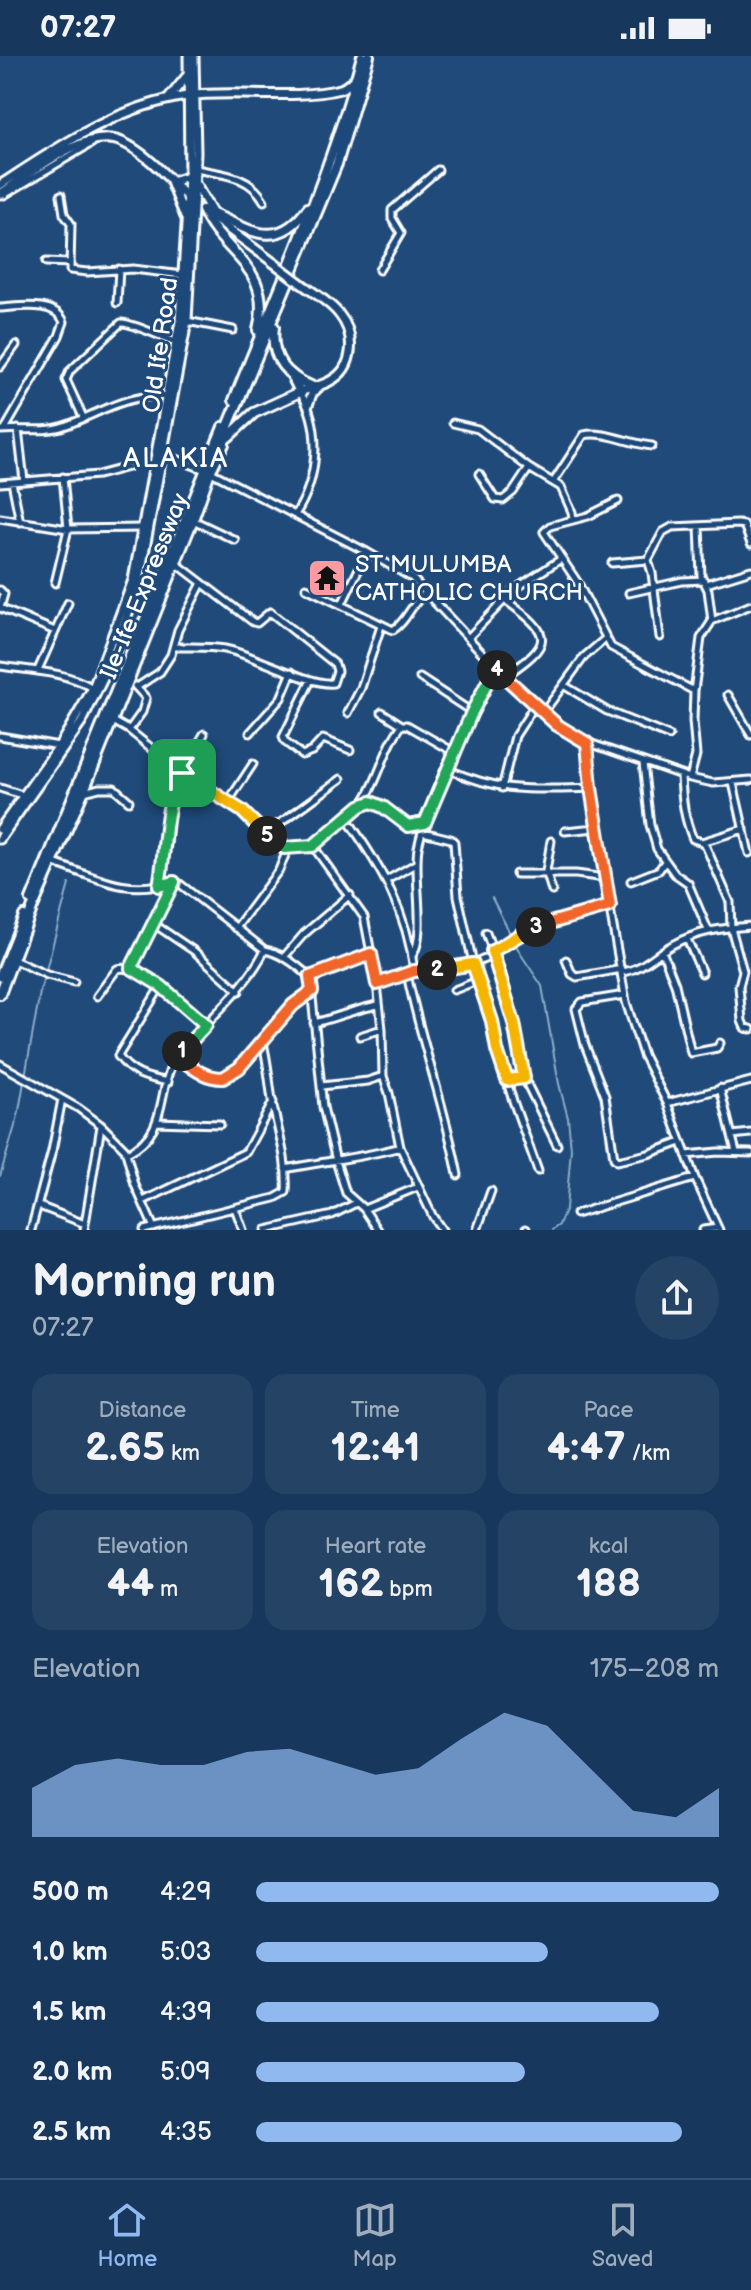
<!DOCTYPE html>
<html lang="en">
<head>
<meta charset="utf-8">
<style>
	:root { --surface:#17385c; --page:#244365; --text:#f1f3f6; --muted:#9eacbb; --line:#365272; --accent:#90b9f0 }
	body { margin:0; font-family:"Balsamiq Sans",sans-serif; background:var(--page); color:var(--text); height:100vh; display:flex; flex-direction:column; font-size:30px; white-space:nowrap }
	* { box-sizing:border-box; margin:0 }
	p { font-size:26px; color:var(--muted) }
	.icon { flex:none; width:44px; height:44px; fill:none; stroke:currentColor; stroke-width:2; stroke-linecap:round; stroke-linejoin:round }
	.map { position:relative; height:1174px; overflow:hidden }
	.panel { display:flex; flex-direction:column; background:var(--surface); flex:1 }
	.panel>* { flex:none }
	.pin { position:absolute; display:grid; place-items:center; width:68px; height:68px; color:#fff; margin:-34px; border-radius:16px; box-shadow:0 4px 12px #0006 }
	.km { position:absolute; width:40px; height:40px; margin:-20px; border-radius:50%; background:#222; color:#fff; font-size:22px; line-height:40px; text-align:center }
	.round { display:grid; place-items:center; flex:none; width:84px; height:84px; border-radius:42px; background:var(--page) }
	.head { display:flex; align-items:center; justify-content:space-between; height:136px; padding:0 32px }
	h1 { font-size:44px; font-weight:700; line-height:60px }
	.figures { display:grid; grid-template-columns:repeat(3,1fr); gap:12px; height:136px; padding:8px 32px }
	.figures div { display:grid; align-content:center; border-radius:20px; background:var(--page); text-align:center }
	.figures b { font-size:40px; font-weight:700 }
	.figures small { font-size:22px; font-weight:400 }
	.figures p { font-size:22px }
	.chart { height:224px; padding:16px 32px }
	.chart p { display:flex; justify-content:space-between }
	.chart svg { width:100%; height:144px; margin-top:8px; fill:var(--accent); opacity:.7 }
	ul { padding:0 32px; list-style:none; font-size:26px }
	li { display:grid; grid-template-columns:128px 96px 1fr; align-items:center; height:60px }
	li i { height:20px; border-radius:10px; background:var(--accent) }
	.status { display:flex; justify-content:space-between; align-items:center; height:56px; padding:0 40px; background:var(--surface); direction:ltr }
	.status svg { height:22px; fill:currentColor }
	.dock { display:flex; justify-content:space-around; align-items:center; height:112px; border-top:2px solid var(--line); background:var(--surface); font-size:22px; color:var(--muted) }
	.dock a { display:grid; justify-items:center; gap:4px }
	.dock .on { color:var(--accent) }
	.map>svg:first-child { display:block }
</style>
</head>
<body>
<div class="status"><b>07:27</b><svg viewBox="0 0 49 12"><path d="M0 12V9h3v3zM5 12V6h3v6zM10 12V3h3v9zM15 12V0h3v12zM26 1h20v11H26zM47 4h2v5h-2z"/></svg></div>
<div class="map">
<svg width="751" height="1174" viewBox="0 0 751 1174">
	<rect width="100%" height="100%" fill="#1f4a7a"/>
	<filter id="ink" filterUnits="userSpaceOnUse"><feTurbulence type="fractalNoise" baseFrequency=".0125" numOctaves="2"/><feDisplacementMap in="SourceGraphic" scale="16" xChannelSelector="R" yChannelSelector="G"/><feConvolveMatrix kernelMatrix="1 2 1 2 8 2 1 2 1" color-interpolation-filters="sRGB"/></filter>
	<g filter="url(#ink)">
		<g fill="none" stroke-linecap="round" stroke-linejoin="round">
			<path stroke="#8fadc7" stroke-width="2" d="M492,842l28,55 22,33 17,98 9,34 3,31 -5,59 -7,17 -7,5
				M0,1120l18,-60 22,-124 29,-108"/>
			<g stroke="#fff" stroke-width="11">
				<path id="minor" d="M195,113c26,5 55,6 69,32
					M4,139l88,-52
					M61,139l3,19 7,10 -1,46 17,2 46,-3 50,6
					M46,206l24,1
					M379,214l22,-37 -9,-15v-8l46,-40
					M117,247l2,-34
					M0,252c20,-1 55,-8 64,14l-5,14 -54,93
					M187,265l46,9
					M0,311l16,-22
					M83,361l-17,-37 4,-9 51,-48c9,-1 44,15 56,20
					M453,367l25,6 51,39 32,19 11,25 1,7
					M18,373l6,52
					M0,374c21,-2 44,3 64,-4 34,-12 65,-34 103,-29
					M164,398l41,16
					M211,416l156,80 45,26 103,110 60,50 115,40 23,5 38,-3
					M479,418l16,25 8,1 10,-8 16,-24
					M554,425l30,-46c18,-5 47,9 68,11
					M12,426l8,40
					M0,427l98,-8 30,-8
					M618,445l-30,15 -38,10 -6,6 34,51 33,64 83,44
					M295,459c23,-35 28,-87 5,-123
					M0,462l68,11 75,-1
					M193,464l42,20
					M648,504l4,13 8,64
					M612,507l36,-3 15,-28 9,-5 66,-3 6,1 7,19
					M55,527l13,-54 -5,-52
					M706,528l45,-14
					M306,532l87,42c15,-9 18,-28 34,-38
					M0,534l4,4 -4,14
					M629,537l53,-12 22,-1
					M342,548l25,-52
					M0,552l55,23
					M712,565l39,-16
					M468,582l47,-49 46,-30
					M175,591c16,0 34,-1 50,2 27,5 86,37 108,34l4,-12 -2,-7 -65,-52 -13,11 -4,-1 -77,-59
					M0,610c33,5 64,5 93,22
					M38,614l30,-67
					M504,621c50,-34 50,-42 1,-77
					M420,622l52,34
					M311,624l-25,51 -3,6 2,5 17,13 10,-4 11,-12 27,11
					M565,630l42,25 62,25
					M137,631l23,-15 11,-17 7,-25 24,-47
					M728,639l23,40
					M382,656l20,13h5l47,27
					M348,657l13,-25 20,-62
					M543,657l41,-56 21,-18
					M113,665l16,9 53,43 60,38 42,37 29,-2 51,71 13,67 5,45 1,47 6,17 11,54 33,70 9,13
					M129,674l13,-18 4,-14 -11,-12
					M250,677l31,-35 11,-26
					M0,680l59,10
					M587,687l9,85 30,174 17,53 24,48 28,75 24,52
					M643,707l7,62 7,24 18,25 13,9 20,47
					M447,713c54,24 86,21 144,19
					M681,720c1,23 3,42 12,63l9,3 4,5 24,55 1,26 12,43 -4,15 3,35 3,7 6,1
					M690,722l6,-23 -3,-34 1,-30 7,-53 11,-17 -4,-31 -7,-14 -2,-50
					M733,727l16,70
					M0,732l22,7
					M502,732l13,-52 20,-31
					M84,736l15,-4h15l15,13
					M228,746l25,-38
					M361,750c18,-24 22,-56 41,-81
					M347,763c33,47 61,94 67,152
					M262,772l17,-4 62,-45
					M565,775l31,-3
					M423,776l28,7 3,3 4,54 19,85 15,40 5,29 16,51 25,70
					M551,785l-5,30 6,20
					M702,786l42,-13
					M313,790l47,-40 11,-4 12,5 25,19 16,-3
					M54,807c47,16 69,32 120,19l6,2 85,66c17,3 32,15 45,27l13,130 13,54 10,32 18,16 54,-22
					M516,818h60l29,4
					M387,824l30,-17
					M631,825l28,-11 5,-7
					M159,830l8,-43 2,-39 7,-21 28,-49
					M154,868l40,27 45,40
					M236,872l43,-58 9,-22
					M486,877l15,40 13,50 10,55 33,67
					M687,883l15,34
					M492,895l20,-9 7,-9 91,-27
					M662,895l13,33 16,69 26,-5 3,-5
					M412,900c15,-20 1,-78 6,-108 12,-58 52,-126 77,-180
					M284,901l20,-23 46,-39
					M14,904l33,15 27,7
					M566,904l6,14 5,3 45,-8
					M131,912l43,-85
					M622,916c20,-2 33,-18 50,-27 25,-14 50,-17 79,-19
					M407,918c14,68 38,133 51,201
					M310,921l61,-23
					M377,928l37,-13 59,-7 21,-9
					M161,930l-43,70c13,18 29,22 50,26
					M454,934l23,-9
					M625,939l-43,7 -6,7 9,36 20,51 9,62 3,3 31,-7 33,-12
					M97,940l20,-27c28,-7 68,39 89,56
					M314,967c22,-5 41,-14 64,-18
					M360,980l22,-7
					M177,1000l29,20 17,2c33,-17 53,-65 89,-87
					M0,1008l78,44 23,17 24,24 10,36 19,43
					M507,1024l17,-2
					M321,1030l47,-5 15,-5
					M720,1032l16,64
					M667,1047l84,-22
					M156,1066l64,2
					M732,1079l19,-2
					M127,1097c44,-21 28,-65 50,-97 5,-8 14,-16 21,-23 25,-27 50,-50 67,-83
					M686,1099l32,-3 33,1
					M285,1113c39,-8 77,-11 115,-22
					M143,1145l103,-49 27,-50
					M39,1150l46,18
					M235,1152l8,22
					M364,1153l14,21
					M576,1158l118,-36
					M31,1174l21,-79 10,-52
					M84,1174l17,-104
					M144,1174l131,-32 11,-6c2,-30 -7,-57 -13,-86 -4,-22 -5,-45 -11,-67
					M266,1174l66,-15 24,-12
					M477,1174l14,-39
					M526,1174v-1
					M703,1174l15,-2"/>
			</g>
			<g stroke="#fff" stroke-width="13">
				<path id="major" d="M169,42l17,-21
					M0,129c58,-38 117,-79 187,-89 49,-7 105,5 153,-7 7,-2 10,-6 15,-11
					M196,129l17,29
					M0,138c30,-20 86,-68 122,-52 25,11 48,38 67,57
					M208,158l66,49
					M185,161l-14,-35 20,-6
					M299,226c13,10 30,19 40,32 17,21 16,54 -9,67 -9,5 -20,7 -30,11
					M308,349l4,-11 7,-7
					M0,773l59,-83 34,-58 40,-108 47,-259 9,-144 -1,-121
					M0,783l82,-117 31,-64 26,-77 48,-260 9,-168 -2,-97"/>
			</g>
			<g stroke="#fff" stroke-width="14">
				<path id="highway" d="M203,154c19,45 71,56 55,120
					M203,154c42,15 71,46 105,-2
					M274,271c-4,31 12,49 39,60
					M234,344c46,-114 96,-225 128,-344
					M228,381l26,-24 46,-21 -7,-14
					M31,844l192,-473
					M0,920l24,-60
					M0,938l32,-85 51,-116 110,-273 17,-48 14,-28v-8l113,-272 32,-108"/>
			</g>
			<use href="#minor" stroke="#1f4a7a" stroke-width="5"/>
			<use href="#major" stroke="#1f4a7a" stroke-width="7"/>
			<use href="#highway" stroke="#1f4a7a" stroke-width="8"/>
			<g stroke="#fff" stroke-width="13" stroke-linecap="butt">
				<path id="major-bridge" d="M274,207l25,19"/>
			</g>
			<use href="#major-bridge" stroke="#1f4a7a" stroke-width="7"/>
		</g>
	</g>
	<g fill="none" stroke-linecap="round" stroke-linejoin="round" filter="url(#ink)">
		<g stroke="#fff" stroke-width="16">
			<path id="split-1" d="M182,995l24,-26 -45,-39 -30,-18 43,-86 -15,4c7,-35 4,-83 23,-113"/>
		</g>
		<g stroke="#fff" stroke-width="16">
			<path id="split-2" d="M182,995l-5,5c15,11 26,22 46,22l16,-10 54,-63 19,-14 -2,-14 61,-23 6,30 37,-13 23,-1"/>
		</g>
		<g stroke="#fff" stroke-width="16">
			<path id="split-3" d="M437,914l36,-6 19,57 5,29 10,30 17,-2 -10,-55 -22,-72c17,-8 27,-18 44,-24"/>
		</g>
		<g stroke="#fff" stroke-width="16">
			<path id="split-4" d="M497,614l60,55 30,18 4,45 19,118 -74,21"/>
		</g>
		<g stroke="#fff" stroke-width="16">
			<path id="split-5" d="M267,780l17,12 29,-2 47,-40 11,-4 12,5 25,19 17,-3 47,-111 23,-44 2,2"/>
		</g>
		<g stroke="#fff" stroke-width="16">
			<path id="split-6" d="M182,717l60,38 25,25"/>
		</g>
		<use href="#split-1" stroke="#22a559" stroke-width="10"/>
		<use href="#split-2" stroke="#f0652b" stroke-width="10"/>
		<use href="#split-3" stroke="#f5b400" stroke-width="10"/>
		<use href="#split-4" stroke="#f0652b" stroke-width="10"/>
		<use href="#split-5" stroke="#22a559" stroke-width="10"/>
		<use href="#split-6" stroke="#f5b400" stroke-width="10"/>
	</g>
	<defs>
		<g id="temple-square" transform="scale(2)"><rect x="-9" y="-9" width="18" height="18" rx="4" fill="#ff9aa2" stroke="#1f4a7a"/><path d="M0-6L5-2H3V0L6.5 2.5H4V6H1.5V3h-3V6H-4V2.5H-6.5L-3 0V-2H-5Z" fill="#111"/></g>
	</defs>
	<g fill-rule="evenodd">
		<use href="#temple-square" x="327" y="522"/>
	</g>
	<g text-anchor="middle" stroke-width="6" stroke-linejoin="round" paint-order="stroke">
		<g font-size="24" fill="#fff" stroke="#1f4a7a">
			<text transform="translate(160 289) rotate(-82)" y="8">Old Ife Road</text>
			<text transform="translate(144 530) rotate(-68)" y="8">Ile-Ife Expressway</text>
		</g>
		<g font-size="24" fill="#fff" stroke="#1f4a7a" text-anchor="start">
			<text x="355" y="516">ST MULUMBA<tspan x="355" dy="28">CATHOLIC CHURCH</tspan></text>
		</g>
		<g font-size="28" letter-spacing="2" fill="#fff" stroke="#1f4a7a">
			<text x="176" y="411">ALAKIA</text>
		</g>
	</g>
</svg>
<div class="pin" style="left:182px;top:717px;background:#1e9e55"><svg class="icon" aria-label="arrive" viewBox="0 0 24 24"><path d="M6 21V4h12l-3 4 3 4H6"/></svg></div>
<b class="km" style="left:182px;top:995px">1</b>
<b class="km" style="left:437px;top:914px">2</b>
<b class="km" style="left:536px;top:871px">3</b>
<b class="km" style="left:497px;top:614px">4</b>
<b class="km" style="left:267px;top:780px">5</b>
</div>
<section class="panel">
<div class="head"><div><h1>Morning run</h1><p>07:27</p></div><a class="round"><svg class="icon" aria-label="share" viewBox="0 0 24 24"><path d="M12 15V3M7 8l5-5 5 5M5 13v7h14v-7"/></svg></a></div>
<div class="figures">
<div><p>Distance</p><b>2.65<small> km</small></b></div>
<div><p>Time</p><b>12:41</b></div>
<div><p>Pace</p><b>4:47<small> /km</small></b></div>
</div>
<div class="figures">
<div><p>Elevation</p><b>44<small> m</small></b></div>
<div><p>Heart rate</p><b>162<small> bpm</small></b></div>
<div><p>kcal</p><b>188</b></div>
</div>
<div class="chart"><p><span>Elevation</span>175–208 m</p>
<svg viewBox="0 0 160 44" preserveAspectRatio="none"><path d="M0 44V29L10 22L20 20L30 22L40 22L50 18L60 17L70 21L80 25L90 23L100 14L110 6L120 10L130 23L140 36L150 38L160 29V44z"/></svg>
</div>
<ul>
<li><b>500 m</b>4:29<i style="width:100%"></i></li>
<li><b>1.0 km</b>5:03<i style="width:63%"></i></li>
<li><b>1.5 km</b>4:39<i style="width:87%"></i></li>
<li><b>2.0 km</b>5:09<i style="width:58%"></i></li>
<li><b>2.5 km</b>4:35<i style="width:92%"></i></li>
</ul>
</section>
<nav class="dock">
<a class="on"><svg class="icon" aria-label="home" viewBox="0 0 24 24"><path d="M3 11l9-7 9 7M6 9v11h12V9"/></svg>Home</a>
<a><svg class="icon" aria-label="map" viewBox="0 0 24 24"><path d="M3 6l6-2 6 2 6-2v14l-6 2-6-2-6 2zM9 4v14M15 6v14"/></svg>Map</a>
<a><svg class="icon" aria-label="saved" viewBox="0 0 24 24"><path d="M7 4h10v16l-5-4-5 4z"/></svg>Saved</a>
</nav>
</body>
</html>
